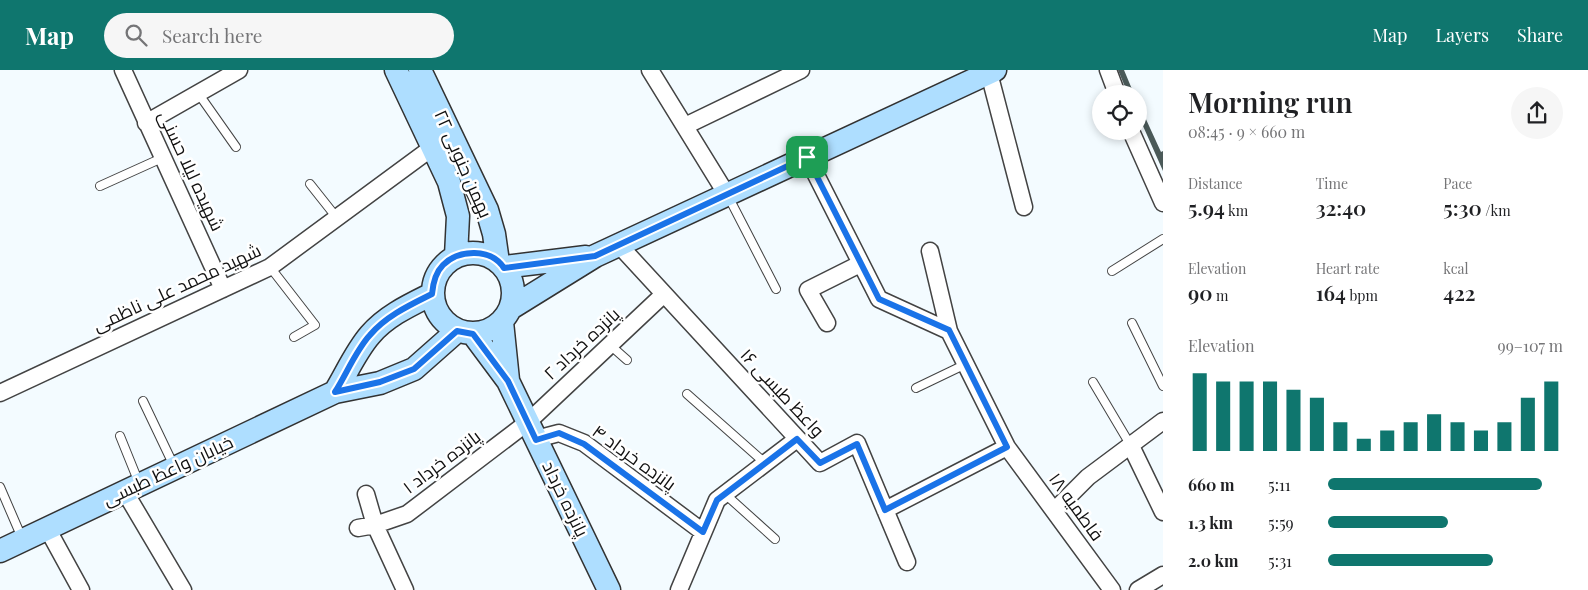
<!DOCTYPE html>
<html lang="en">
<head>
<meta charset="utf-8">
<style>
	:root { --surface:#fff; --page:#f6f6f6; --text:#202124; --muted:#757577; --accent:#0f766e }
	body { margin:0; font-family:"Playfair Display",Cairo,serif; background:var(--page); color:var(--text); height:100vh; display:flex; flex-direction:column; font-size:19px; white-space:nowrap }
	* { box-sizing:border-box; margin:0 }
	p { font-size:16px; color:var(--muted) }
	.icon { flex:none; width:28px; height:28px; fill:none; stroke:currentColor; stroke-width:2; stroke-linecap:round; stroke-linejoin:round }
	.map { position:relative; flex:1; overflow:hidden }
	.sheet { display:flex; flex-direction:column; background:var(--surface); width:425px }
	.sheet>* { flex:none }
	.buttons { position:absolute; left:1092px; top:15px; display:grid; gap:10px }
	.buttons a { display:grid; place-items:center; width:55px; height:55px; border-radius:50%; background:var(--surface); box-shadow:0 2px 8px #0003; font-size:25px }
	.pin { position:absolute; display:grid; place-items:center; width:42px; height:42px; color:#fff; margin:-21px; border-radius:10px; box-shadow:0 2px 8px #0006 }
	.round { display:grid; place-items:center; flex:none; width:52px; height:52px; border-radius:26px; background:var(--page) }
	.headline { display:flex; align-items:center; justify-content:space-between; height:85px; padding:0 25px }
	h1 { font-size:28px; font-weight:600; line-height:38px }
	.stats { display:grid; grid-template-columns:repeat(3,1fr); gap:8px; height:85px; padding:5px 25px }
	.stats div { display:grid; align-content:center }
	.stats b { font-size:21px; font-weight:600 }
	.stats small { font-size:14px; font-weight:400 }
	.stats p { font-size:14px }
	.chart { height:140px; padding:10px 25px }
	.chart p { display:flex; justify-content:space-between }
	.chart svg { width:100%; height:90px; margin-top:5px; stroke:var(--accent); stroke-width:6 }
	ul { padding:0 25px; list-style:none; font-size:16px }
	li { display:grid; grid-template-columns:80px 60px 1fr; align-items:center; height:38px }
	li i { height:12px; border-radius:6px; background:var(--accent) }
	header { display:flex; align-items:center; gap:30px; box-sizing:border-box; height:70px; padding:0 25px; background:var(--accent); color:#fff }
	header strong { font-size:24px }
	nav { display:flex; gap:28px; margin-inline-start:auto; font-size:18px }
	.search { width:350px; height:45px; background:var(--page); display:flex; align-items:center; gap:12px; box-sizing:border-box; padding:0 18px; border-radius:28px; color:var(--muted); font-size:19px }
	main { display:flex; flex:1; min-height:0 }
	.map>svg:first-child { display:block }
</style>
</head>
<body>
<header>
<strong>Map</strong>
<div class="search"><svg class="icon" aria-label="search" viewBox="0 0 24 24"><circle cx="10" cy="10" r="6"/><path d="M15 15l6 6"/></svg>Search here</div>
<nav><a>Map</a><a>Layers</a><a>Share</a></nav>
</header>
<main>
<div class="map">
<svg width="1163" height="520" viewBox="0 0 1163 520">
	<rect width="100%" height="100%" fill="#f3fbff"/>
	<path fill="#4b5a59" d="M1118,0h6l10,24h-6z
		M1139,34l22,48 2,-1v20l-24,-54z"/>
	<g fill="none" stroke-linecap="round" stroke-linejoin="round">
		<g stroke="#434343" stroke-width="10">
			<path id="lane" d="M198,23l38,54
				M310,114l27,34
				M100,116l62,-28
				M728,126l48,93
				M270,197l45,58 -21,12
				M1112,201l51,-32
				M1132,253l31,63
				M610,275l17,15
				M1093,312l38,64
				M916,318l50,-24
				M687,324l78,69
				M143,331l31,65
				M120,366l19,47
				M0,417l22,51
				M725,424l50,45"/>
		</g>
		<g stroke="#434343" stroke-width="19">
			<path id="street" d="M123,0l100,219
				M650,0l77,125
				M1108,0l9,24
				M989,3l35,134
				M146,53l93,-53
				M685,56l116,-56
				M1131,61l32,72
				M807,87l72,142 70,32 58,116 105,143
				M619,175l201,218 37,-20 50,119
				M930,181l19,80
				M827,253l-19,-33 52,-26
				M0,323l270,-126 163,-120
				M536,369l23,-6 25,10 119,89
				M1131,376l32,66
				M125,422l58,98
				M366,424l9,31 30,65
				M885,440l122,-63
				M1054,441l34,-34 75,-56
				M47,458l34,62
				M358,458l17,-3 32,-11 121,-92 136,-128
				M679,520l38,-90 80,-61
				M1138,520l25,-15"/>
		</g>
		<g stroke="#323232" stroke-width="25">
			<path id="secondary" d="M396,0l53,112 9,34 -2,40
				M420,0l67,140 7,24 4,28
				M433 223a40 40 0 1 1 80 0a40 40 0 1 1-80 0Z
				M504,197l82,-10
				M511,238l84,-52 400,-186
				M502,252l6,58
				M473,264l35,47 101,209
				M335,322c11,-18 21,-41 35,-57 16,-19 40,-30 62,-41
				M0,481l335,-159 45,-9 34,-14 43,-38"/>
		</g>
		<use href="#lane" stroke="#fff" stroke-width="8"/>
		<use href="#street" stroke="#fff" stroke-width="16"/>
		<use href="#secondary" stroke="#aedeff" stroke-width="22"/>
	</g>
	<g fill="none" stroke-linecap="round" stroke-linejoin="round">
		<g stroke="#fff" stroke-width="10">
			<path id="route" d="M807,87l72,142 70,31 58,117 -122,63 -28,-66 -37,19 -23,-24 -80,61 -14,32 -119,-88 -25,-11 -23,7 -28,-59 -35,-47 -16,-3 -43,38 -34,13 -45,10c11,-17 21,-42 35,-57 16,-19 40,-30 62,-41 1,-11 3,-21 11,-29 16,-16 48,-17 61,3l91,-12z"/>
		</g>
		<use href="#route" stroke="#1a73e8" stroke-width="6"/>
	</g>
	<g text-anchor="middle" stroke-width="5" stroke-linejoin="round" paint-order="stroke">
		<g font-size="18" fill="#101010" stroke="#fff">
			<text transform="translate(463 94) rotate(66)" y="6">۲۲ بهمن جنوبی</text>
			<text transform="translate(191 101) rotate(65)" y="6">شهیده لیلا حسنی</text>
			<text transform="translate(177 218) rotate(-25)" y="6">شهید محمد علی ناظمی</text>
			<text transform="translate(582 274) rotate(-43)" y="6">پانزده خرداد ۲</text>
			<text transform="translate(782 323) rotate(47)" y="6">واعظ طبسی ۱۶</text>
			<text transform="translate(634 388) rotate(36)" y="6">پانزده خرداد ۴</text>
			<text transform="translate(442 392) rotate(-37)" y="6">پانزده خرداد ۱</text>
			<text transform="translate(168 401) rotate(-25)" y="6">خیابان واعظ طبسی</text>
			<text transform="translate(565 429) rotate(64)" y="6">پانزده خرداد</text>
			<text transform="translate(1076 437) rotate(54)" y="6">فاطمیه ۱۸</text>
		</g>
	</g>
</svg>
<div class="buttons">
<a><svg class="icon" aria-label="locate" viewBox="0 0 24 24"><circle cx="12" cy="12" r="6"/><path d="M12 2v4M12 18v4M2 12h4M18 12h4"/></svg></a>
</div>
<div class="pin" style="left:807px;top:87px;background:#1e9e55"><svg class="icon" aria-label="arrive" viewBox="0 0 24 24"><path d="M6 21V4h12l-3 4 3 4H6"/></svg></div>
</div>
<section class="sheet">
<div class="headline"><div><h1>Morning run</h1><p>08:45 · 9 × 660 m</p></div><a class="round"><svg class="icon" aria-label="share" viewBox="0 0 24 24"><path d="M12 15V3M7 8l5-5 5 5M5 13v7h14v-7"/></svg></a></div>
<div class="stats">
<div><p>Distance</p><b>5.94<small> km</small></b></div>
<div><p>Time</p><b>32:40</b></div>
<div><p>Pace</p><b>5:30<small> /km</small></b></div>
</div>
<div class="stats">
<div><p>Elevation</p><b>90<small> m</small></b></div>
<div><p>Heart rate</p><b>164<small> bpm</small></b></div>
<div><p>kcal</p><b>422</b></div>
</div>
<div class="chart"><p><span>Elevation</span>99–107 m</p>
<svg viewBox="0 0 160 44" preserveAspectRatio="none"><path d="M5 44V6M15 44V10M25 44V10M35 44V10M45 44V14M55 44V18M65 44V30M75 44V38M85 44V34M95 44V30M105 44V26M115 44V30M125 44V34M135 44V30M145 44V18M155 44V10"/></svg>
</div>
<ul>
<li><b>660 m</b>5:11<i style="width:91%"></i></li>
<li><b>1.3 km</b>5:59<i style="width:51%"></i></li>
<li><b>2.0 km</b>5:31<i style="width:70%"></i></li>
</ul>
</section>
</main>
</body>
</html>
